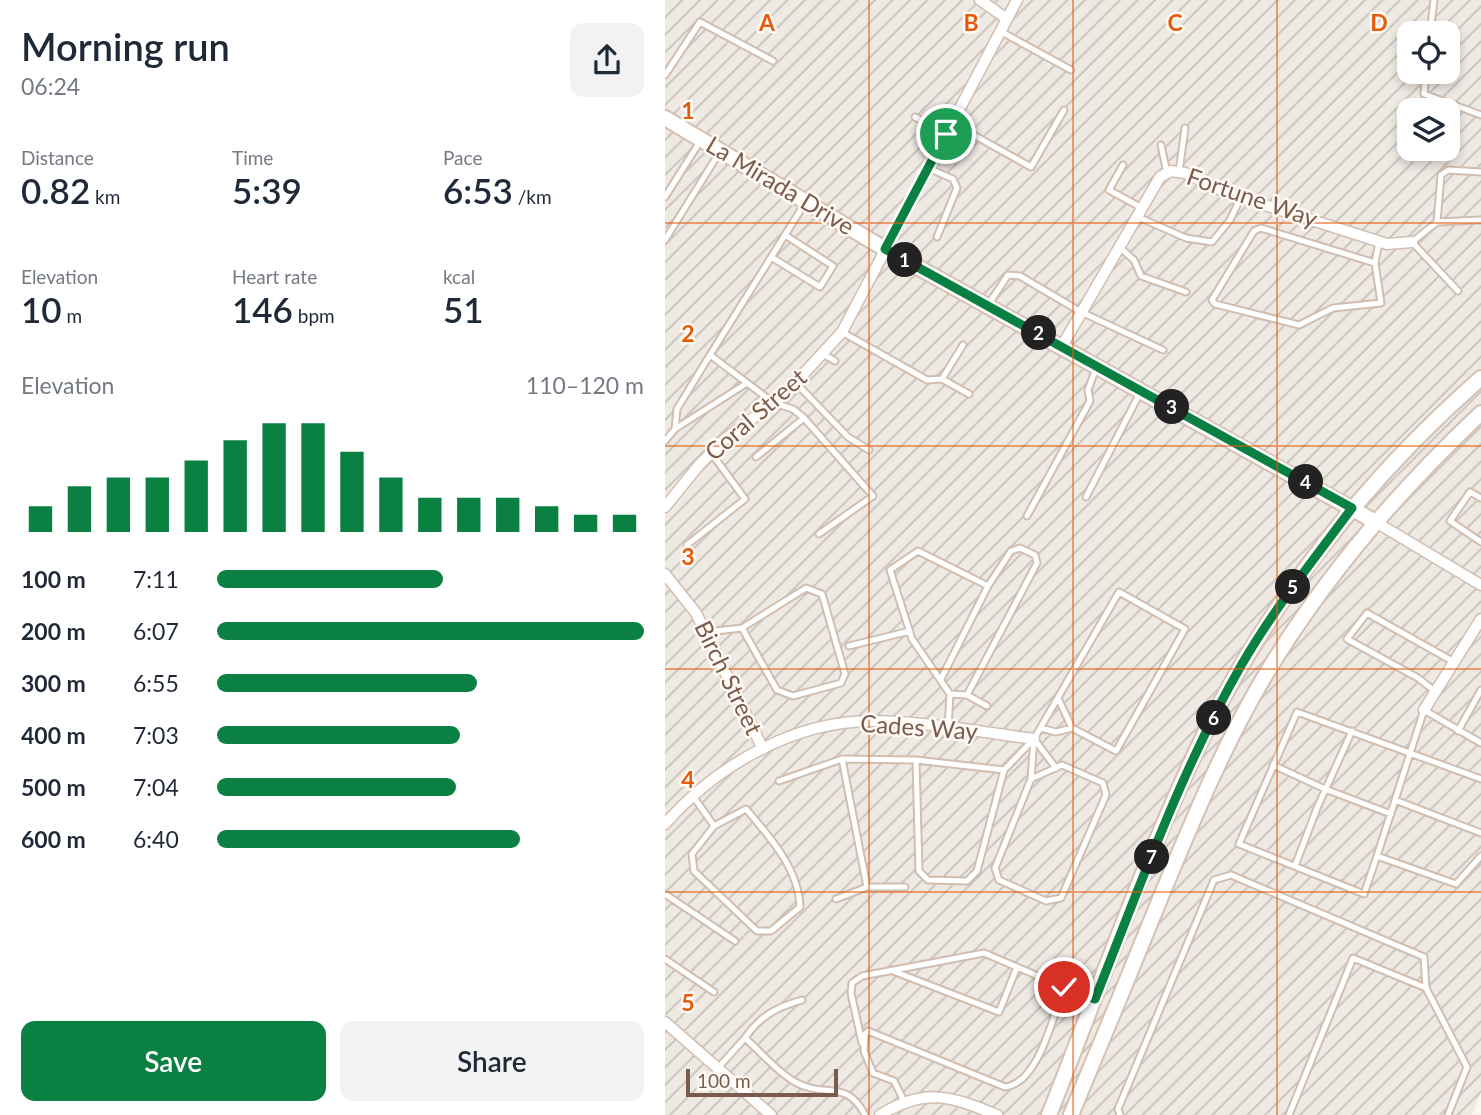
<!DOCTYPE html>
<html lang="en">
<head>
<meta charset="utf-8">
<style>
	:root { --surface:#fff; --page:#f2f2f3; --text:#1f2937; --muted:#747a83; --accent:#0b8043 }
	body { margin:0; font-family:Lato,sans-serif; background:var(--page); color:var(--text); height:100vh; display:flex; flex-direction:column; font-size:26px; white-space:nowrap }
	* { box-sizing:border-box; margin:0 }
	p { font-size:23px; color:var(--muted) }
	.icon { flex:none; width:38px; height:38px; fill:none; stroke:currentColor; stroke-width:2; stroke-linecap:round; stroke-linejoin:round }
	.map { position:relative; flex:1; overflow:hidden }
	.panel { display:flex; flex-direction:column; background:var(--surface); width:665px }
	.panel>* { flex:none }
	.fabs { position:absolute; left:732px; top:21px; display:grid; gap:14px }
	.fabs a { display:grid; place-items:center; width:63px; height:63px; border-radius:14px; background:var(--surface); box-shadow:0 4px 10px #0003; font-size:35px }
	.scale { position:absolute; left:21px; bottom:18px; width:152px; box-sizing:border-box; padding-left:7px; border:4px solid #7a5c4d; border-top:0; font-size:19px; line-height:24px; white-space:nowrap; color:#7a5c4d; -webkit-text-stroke:5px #fffaf3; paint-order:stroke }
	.pin { position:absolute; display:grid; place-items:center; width:60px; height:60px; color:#fff; margin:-30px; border:4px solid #fff; border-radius:50%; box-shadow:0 2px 7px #0007 }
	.km { position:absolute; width:35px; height:35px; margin:-18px; border-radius:50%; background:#222; color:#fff; font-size:19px; line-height:35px; text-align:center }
	.round { display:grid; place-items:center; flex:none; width:74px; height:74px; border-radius:14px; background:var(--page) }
	.headline { display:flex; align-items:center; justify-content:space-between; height:119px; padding:0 21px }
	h1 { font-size:38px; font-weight:600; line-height:52px }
	.stats { display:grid; grid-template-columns:repeat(3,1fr); gap:10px; height:119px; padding:7px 21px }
	.stats div { display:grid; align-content:center }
	.stats b { font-size:35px; font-weight:600 }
	.stats small { font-size:19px; font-weight:400 }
	.stats p { font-size:19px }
	.chart { height:196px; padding:14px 21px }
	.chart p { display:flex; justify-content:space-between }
	.chart svg { width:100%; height:126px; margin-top:7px; stroke:var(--accent); stroke-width:6 }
	.cta { display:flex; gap:14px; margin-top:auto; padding:14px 21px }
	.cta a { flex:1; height:80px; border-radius:14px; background:var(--accent); color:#fff; font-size:28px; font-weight:600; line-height:80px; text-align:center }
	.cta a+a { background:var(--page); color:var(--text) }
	ul { padding:0 21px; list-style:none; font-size:23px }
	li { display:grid; grid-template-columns:112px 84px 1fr; align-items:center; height:52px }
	li i { height:18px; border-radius:9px; background:var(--accent) }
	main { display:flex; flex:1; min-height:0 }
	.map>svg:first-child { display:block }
</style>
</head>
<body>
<main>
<section class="panel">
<div class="headline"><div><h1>Morning run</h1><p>06:24</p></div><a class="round"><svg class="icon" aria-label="share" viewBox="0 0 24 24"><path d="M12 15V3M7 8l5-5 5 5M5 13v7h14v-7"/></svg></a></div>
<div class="stats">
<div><p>Distance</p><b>0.82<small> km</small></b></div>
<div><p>Time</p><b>5:39</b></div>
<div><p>Pace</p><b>6:53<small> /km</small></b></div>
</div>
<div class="stats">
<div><p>Elevation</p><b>10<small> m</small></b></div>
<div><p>Heart rate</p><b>146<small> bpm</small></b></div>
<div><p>kcal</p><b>51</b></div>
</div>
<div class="chart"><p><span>Elevation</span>110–120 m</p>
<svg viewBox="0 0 160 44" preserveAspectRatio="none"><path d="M5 44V35M15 44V28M25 44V25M35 44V25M45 44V19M55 44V12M65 44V6M75 44V6M85 44V16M95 44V25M105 44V32M115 44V32M125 44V32M135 44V35M145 44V38M155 44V38"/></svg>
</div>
<ul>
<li><b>100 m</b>7:11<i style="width:53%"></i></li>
<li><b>200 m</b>6:07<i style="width:100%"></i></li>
<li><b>300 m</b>6:55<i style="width:61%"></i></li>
<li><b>400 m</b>7:03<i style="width:57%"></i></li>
<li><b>500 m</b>7:04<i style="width:56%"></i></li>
<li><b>600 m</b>6:40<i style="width:71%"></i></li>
</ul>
<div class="cta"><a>Save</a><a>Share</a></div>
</section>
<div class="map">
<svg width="816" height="1115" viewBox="0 0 816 1115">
	<defs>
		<pattern id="industrial-furrows" width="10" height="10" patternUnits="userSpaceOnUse" patternTransform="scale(1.75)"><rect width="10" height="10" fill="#efe9e4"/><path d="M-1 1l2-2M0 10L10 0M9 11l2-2" fill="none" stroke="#c7c0bb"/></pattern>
	</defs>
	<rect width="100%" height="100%" fill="#fdf6ec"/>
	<path fill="url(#industrial-furrows)" fill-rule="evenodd" d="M0,0h816v1092l-9,23h-807zM744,33h38v39h-38zM744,110h38v39h-38z"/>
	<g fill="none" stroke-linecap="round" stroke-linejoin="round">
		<g stroke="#d1beb0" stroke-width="9">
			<path id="lane" d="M335,31l71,39
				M765,33l4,-33
				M761,72l-2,22 57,21
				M0,75l35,-53 73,39
				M250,117l31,17
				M287,123l79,44 33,-57
				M496,145l6,28
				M458,165l-14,25 33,18
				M263,168l25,11 4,9 -20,49
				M514,172l6,-44
				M0,197l36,-57
				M473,217l48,21 26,4 18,-22 11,-23
				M772,222l4,-47 7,-5 33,2
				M0,240l54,-87
				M454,247l15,13 7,16 45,16
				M106,257l49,30 13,-21 -48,-31
				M710,263l-114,-35 -7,3 -42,69 3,4 84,21 34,-17 48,-5 -6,-40 4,-21
				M793,291l-46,-49 25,-20 44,-2
				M323,305l20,-30 12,1 61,36 82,38
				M177,332l85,48 15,-1 21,-34
				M158,354l12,7
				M45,355l-33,54 -2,20 72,-46
				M277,379l27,15
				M131,383l52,54 21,13
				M139,418l69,78 -54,38
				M0,441l10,-12
				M91,457l48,-39 -11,-9 -19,-6 -64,-48 95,-152
				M421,497l54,-104
				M816,498l-11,-6 -20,29 31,21
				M362,516l63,-115 -2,-11 8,-22
				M22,545l58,-46 -33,-45
				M41,632l36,-4 64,-40 16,6 23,80 -4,9 -48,13 -16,-6 -35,-62
				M184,646l61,-15
				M276,679l47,-93
				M771,692l-18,-14 -71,-39 20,-26 87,49
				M302,695l20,11
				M283,728l2,-34 -38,-55 -22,-69 28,-19 70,35 23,-35 9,-3 15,7 2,8 -70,132 -17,-1
				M376,728l15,4 16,-4
				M793,731l23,-41
				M369,739l22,29
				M816,743l-57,-33 -47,146 79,28 25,-28
				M251,760l3,111 9,9 39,1 10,-10 27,-101
				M608,765l52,24 66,25
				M366,779l31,-14 41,18 3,12 -45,103 -15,3 -47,-21 -4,-12 36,-89 3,-40
				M114,781l63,-22
				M28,796l21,30 -22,28 2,17 63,60h14l29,-24c-1,-38 -31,-71 -54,-98l-32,17
				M730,800l86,33
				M712,856l-13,38 -125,-50 58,-132 184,67
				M630,866l22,-58 35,-77
				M202,887h38
				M0,894l70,47
				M171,899l31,-12 -25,-128 74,1 88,10 30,-31 85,-147 66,37 -69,122 -44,-23 -14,-30
				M0,959l49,33
				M228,971l106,41 18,-45
				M80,1038c15,-22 32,-31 57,-38
				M197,1043l-11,-50 1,-10 10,-7 122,-23 80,34
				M52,1069l28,-31c16,14 31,33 50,44 30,17 51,-4 70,33
				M239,1101l-10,-20 -21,-8 -9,-22 1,-17 3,-3 137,56c34,-4 48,-71 59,-100l29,11
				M455,1115l-2,-6 96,-229 17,-5 193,82 2,31
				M624,1115l64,-157 73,30 41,79 -19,48"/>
		</g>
		<g stroke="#d1beb0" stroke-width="13">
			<path id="street" d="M315,0l27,19
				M397,346l98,-169 11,-6 14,2 42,20 160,51 25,-2
				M0,507l34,-42 26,-26 58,-43 59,-64 175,-332
				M709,521l107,64
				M0,574l31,39 67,136
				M759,710l57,-91
				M0,824c52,-59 130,-104 210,-103 53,1 107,11 159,18
				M0,1022l106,93
				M215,1115c45,-28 70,-19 117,0"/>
		</g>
		<g stroke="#d6c0b0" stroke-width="18">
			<path id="secondary" d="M0,118l220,131 489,272
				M384,1115c50,-126 95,-256 154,-378 67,-137 164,-259 278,-359
				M406,1115c31,-74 61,-147 91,-221 31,-74 62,-150 104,-220 59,-98 132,-183 215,-261"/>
		</g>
		<use href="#lane" stroke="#fff" stroke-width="5"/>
		<use href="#street" stroke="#fff" stroke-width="10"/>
		<use href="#secondary" stroke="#fff" stroke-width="14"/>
	</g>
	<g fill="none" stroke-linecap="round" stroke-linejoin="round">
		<g stroke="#fff" stroke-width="14">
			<path id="route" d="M281,134l-61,115 467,259c-38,51 -78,101 -110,156 -61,106 -102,222 -147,335l-31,-12"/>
		</g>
		<use href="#route" stroke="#0b8043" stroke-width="9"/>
	</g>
	<path fill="none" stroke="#e8590c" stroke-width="2" stroke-opacity="0.55" d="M204,0v1115M408,0v1115M612,0v1115M0,223h816M0,446h816M0,669h816M0,892h816"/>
	<g text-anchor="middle" stroke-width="5" stroke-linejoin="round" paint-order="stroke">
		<g font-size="24" fill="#7a5c4d" stroke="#fffaf3">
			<text transform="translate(115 186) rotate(31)" y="8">La Mirada Drive</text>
			<text transform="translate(587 198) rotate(19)" y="8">Fortune Way</text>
			<text transform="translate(91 415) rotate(-41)" y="8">Coral Street</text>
			<text transform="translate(63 678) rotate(64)" y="8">Birch Street</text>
			<text transform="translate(254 728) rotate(4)" y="8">Cades Way</text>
		</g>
	</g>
	<g font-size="23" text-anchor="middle" font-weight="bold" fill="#e8590c" stroke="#fffaf3" stroke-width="5" stroke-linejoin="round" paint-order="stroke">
		<text x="102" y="31">A</text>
		<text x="306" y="31">B</text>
		<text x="510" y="31">C</text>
		<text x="714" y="31">D</text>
		<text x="23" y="119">1</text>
		<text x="23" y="342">2</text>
		<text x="23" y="565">3</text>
		<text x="23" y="788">4</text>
		<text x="23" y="1011">5</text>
	</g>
</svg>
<div class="fabs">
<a><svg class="icon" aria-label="locate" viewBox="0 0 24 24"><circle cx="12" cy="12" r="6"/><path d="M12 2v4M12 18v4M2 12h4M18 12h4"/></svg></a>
<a><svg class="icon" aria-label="layers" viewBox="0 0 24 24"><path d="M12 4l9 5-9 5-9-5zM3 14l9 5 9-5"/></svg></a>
</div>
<div class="scale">100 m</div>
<div class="pin" style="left:281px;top:134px;background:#1e9e55"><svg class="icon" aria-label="arrive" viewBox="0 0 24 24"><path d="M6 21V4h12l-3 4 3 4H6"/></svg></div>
<div class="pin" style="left:399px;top:987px;background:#d93025"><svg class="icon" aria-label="check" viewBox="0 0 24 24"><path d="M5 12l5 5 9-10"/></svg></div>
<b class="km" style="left:240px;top:260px">1</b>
<b class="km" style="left:374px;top:333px">2</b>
<b class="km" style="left:507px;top:407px">3</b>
<b class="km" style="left:641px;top:482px">4</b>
<b class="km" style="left:628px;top:587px">5</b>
<b class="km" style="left:549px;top:718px">6</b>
<b class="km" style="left:487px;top:857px">7</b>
</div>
</main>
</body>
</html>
